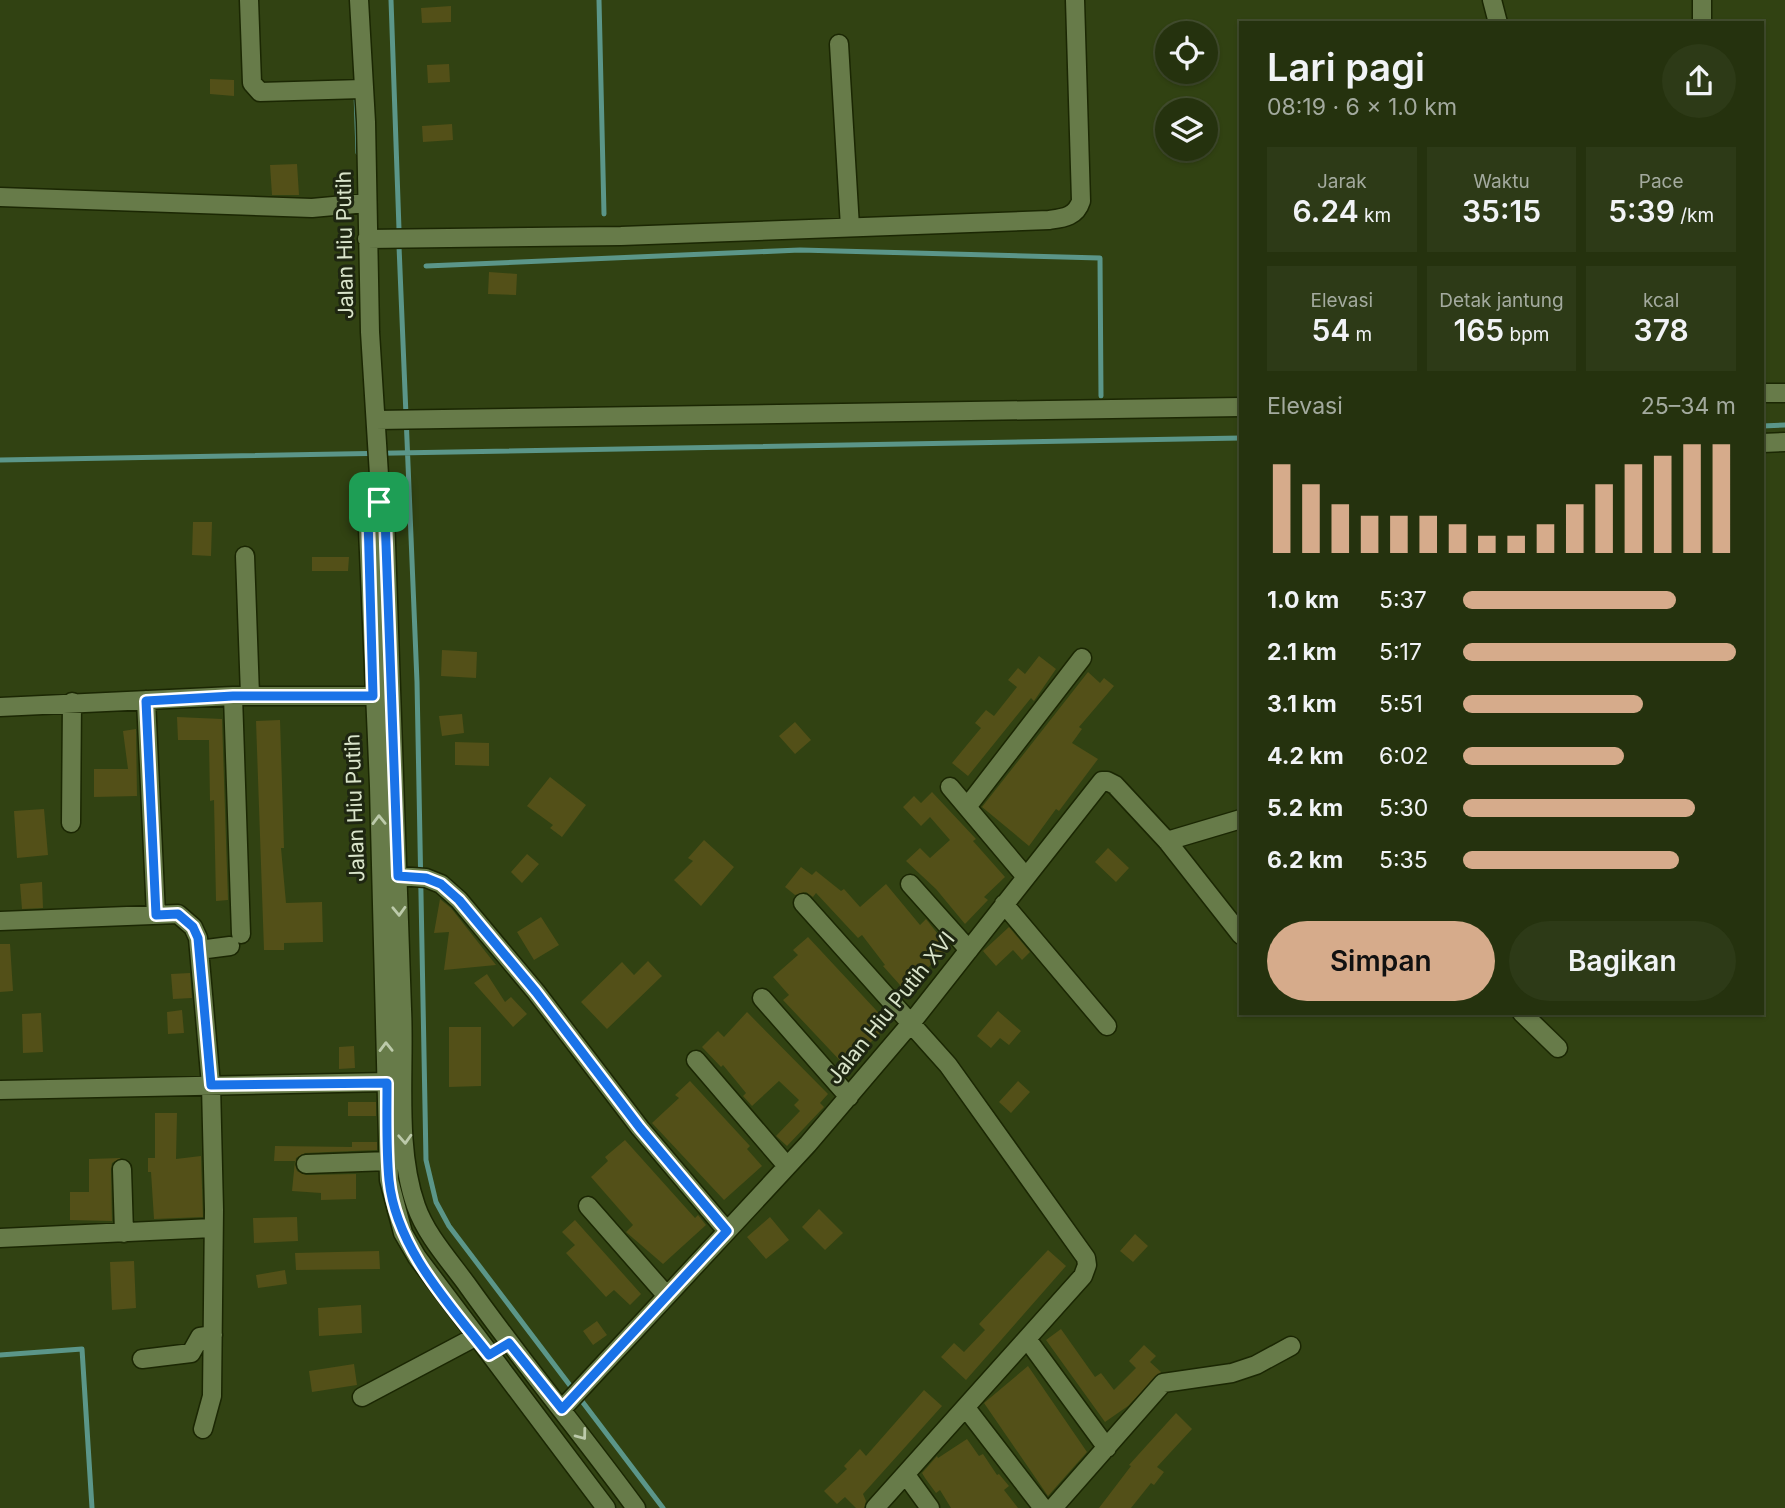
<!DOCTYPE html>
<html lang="id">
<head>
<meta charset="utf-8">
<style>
	:root { --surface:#25320e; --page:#2d3a17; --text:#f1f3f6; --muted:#a3aa9e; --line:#424d2e; --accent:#d6ab8b }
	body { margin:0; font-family:Inter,sans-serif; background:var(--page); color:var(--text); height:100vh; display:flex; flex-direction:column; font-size:26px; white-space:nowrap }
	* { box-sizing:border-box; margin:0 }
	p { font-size:23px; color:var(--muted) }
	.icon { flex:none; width:38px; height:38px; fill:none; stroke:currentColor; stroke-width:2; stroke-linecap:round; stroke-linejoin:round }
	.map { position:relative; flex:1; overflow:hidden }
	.details { position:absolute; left:1239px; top:21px; width:525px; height:994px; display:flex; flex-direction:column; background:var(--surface); border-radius:0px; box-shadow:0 2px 5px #0004,0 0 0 2px var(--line) }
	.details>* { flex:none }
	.controls { position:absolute; left:1155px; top:21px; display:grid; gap:14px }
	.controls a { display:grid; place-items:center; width:63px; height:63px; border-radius:50%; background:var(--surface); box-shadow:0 2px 5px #0004,0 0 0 2px var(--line); font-size:35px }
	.pin { position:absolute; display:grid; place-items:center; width:60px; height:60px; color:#fff; margin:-30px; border-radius:14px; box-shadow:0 4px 10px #0006 }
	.round { display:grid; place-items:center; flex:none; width:74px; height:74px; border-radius:37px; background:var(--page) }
	.overview { display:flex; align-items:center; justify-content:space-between; height:119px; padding:0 28px }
	h1 { font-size:38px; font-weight:600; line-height:52px }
	.figures { display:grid; grid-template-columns:repeat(3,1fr); gap:10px; height:119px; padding:7px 28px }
	.figures div { display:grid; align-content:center; border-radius:0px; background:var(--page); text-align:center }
	.figures b { font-size:30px; font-weight:600 }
	.figures small { font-size:19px; font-weight:400 }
	.figures p { font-size:19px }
	.chart { height:196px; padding:14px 28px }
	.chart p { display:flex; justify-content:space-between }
	.chart svg { width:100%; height:126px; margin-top:7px; stroke:var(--accent); stroke-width:6 }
	.cta { display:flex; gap:14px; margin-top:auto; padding:14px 28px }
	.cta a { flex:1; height:80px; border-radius:42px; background:var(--accent); color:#111; font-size:28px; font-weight:600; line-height:80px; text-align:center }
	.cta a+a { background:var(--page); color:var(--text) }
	ul { padding:0 28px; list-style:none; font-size:23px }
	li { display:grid; grid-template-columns:112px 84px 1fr; align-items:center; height:52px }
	li i { height:18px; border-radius:9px; background:var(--accent) }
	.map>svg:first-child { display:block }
</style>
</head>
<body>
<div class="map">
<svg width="1785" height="1508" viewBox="0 0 1785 1508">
	<rect width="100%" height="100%" fill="#314212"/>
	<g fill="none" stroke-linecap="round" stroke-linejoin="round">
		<path stroke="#5b9689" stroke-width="5" d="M391,0l8,229
			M599,0l5,214
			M356,93l2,60
			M399,246l18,436 9,478 10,42 13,24 214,282
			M426,266l374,-16 300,8 1,138
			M1762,426l23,-1
			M0,460l1241,-22
			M0,1355l82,-6 10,159"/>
	</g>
	<path fill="#535018" d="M451,6v16l-29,1 -1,-15z
		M449,64l1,18 -22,1 -1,-18z
		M210,79l24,1v16l-24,-2z
		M452,124l1,16 -30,2 -1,-16z
		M297,164l2,31h-27l-2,-30z
		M489,272l28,2 -1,21 -28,-1z
		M193,522h19l-1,34 -19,-1z
		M312,557h37l-1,14h-36z
		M442,650l35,2 -1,26 -35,-2z
		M1039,656l17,13 -22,32 -3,-3 -63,78 -16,-13 29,-35 -6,-5 11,-13 8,6 23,-29 -9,-7 10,-12 7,6z
		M1088,672l12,11 4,-5 10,8 -35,41 3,2 -10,14 26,16 -39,52 -3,-2 -27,37 -47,-39z
		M462,714l2,19 -22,3 -3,-20z
		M177,717l45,2 6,181 -12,1 -2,-101 -4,1 -1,-61h-31z
		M280,720l4,128h-3l5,55 36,-1 1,40 -39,1v7h-20l-8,-229z
		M795,722l16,18 -16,14 -16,-18z
		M136,729l1,67 -43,1v-28h34l-5,-38z
		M455,742l34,1v23l-34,-1z
		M550,777l36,28 -24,32 -12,-9 3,-3 -26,-19z
		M932,792l44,47 -3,2 32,36 -21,20 4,3 -23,24 -29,-35 -30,-28 14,-13 10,10 20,-18 -20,-23 -9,9 -18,-19 11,-11 7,7z
		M44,809l4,46 -31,3 -3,-47z
		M704,840l30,27 -33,39 -27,-26 19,-19 -5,-3z
		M1108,848l21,20 -13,14 -21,-20z
		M527,854l12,10 -17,19 -11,-11z
		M801,867l11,8 4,-4 25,20 3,-2 16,18 26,-23 34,41 6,-6 23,29 -30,28 3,4 -14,14 -25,-28 2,-1 -23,-30 -4,3 -42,-45 -3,4 -7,-5 -11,3 -10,-8z
		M42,882l1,26 -21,1 -2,-25z
		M440,899l11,9 45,57 -52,5 5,-38 -15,1z
		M541,917l18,28 -25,15 -17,-28z
		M1009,927l21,25 -8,8 -9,-10 -17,16 -13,-15z
		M808,937l81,87 -43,43 -63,-67 6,-5 -16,-18 25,-22 -5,-5z
		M0,944h10l3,47 -13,1z
		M648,961l14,15 -55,53 -26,-27 41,-40 12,13z
		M190,973l2,25 -19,1 -2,-25z
		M487,974l18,28 6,-5 16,17 -14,13 -39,-44z
		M182,1010l2,23 -16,1 -1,-22z
		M998,1011l23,20 -12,14 -9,-7 -9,10 -14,-12z
		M747,1012l81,82 -8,9 4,4 -37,39 -11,-10 24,-25 -6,-6 5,-5 -20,-19 -27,25 -9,-10 3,-3 -23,-28 -2,2 -19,-20 16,-16 6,6z
		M41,1013l2,39 -20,1 -1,-39z
		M449,1027h32v59l-32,1z
		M354,1046l1,22 -16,1v-22z
		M690,1081l60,65 -3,3 15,17 -38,34 -72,-77 27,-25 -4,-3z
		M1018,1081l12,11 -19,21 -12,-11z
		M348,1102h28v14h-28z
		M155,1113h22l-1,46 25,-3 2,61 -49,2 -3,-47h-3v-14h7z
		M625,1140l70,78 3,-3 8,10 -43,39 -37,-32 7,-7 -42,-48 17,-16 -3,-4z
		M352,1142h25v8l-72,3 -9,5 -1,7 2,6 9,4 50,-1v25l-35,1v-7l-29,-2 3,-30h-21l1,-15 77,1z
		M121,1158l-9,5 -1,6 1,52 -42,-1v-28h19v-33z
		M819,1209l24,24 -18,17 -23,-23z
		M297,1217l1,24 -44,2 -1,-25z
		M770,1217l19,23 -23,19 -19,-22z
		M575,1220l66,74 -11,11 -16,-15 -8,7 -40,-44 9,-8 -13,-13z
		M1135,1234l13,12 -15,16 -13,-11z
		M1048,1250l18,16 -100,114 -25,-23 13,-14 10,9 21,-22 -6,-6z
		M379,1251l1,18 -84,1 -1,-17z
		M134,1261l2,47 -24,2 -2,-48z
		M285,1270l2,14 -29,4 -2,-13z
		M361,1305l1,28 -43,3 -1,-28z
		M597,1321l10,14 -14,10 -10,-14z
		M1061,1329l34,48 6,-4 13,17 22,-22 -7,-7 15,-16 12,11 -6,6 11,10 -33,34 -23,16 -59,-82z
		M354,1364l3,21 -45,7 -3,-21z
		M1028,1366l59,86 -39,44 -64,-93z
		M924,1390l18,16 -79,88 3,7 -2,7h-8l-11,-11 -8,7 -13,-13 23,-22 -3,-3 16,-17 6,7z
		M1176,1413l16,16 -35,38 7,5 -10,13 -3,-2 -20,25h-32l32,-42 -2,-1z
		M967,1439l12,17 4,-2 14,21 2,-1 10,12 -5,4 14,18h-67l-11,-18 -4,3 -11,-15 -3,-5 15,-17 1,2z"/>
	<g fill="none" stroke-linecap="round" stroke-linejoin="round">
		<g stroke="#1b2703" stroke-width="21">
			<path id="minor" d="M249,0l3,83 8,9 102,-3
				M359,0l7,122 4,210 9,143 -1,27 -10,15v12l11,257 10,394 14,53 14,24 189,251
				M1492,0l6,23
				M1702,23v-23
				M839,44l11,183
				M0,197l312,11 54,-5
				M367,239l254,-3 428,-16c14,-2 27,-3 32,-19l-6,-201
				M1762,393h23
				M376,420l865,-13
				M1762,443l23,-1
				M378,502l7,14c6,164 11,328 17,493 3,61 -7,138 14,197 10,29 34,55 52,80 54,76 113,147 168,222
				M245,556l5,139
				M233,696l8,238
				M146,700l10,215
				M0,707l233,-11h140
				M950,787l76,90
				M967,807l115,-149
				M71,823l1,-121
				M1167,841l74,-22
				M398,876l28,2 15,6 18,16 77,92 104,136 87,103
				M910,884l59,66
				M803,903l145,162 138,193 1,7 -4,11 -208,232
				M1004,904l103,122
				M0,921l178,-7 15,13 5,11 13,147 3,125 -2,186 -9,33
				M199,950l31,-4
				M762,998l87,99
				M1522,1013l36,35
				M696,1060l91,106
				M0,1090l387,-8
				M306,1164l83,-3
				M122,1169l2,64
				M588,1206l79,90
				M0,1238l213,-10
				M1027,1339l80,109
				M142,1359l49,-6 9,-16 13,-2
				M362,1397l113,-60
				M966,1408l77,100
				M562,1409l246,-265 104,-122 190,-241h5l8,4 52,56 74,94
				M906,1475l24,33
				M1053,1508l110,-125 69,-10 24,-8 35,-19"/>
		</g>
		<use href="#minor" stroke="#677b49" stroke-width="18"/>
	</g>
	<defs><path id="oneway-chevron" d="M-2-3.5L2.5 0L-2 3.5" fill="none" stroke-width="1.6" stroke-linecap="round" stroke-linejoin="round" transform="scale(1.75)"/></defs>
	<g stroke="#bccaaa">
		<use href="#oneway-chevron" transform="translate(379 820) rotate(-91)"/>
		<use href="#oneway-chevron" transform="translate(399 911) rotate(88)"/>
		<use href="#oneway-chevron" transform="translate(386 1047) rotate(-91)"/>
		<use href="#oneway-chevron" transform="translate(405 1139) rotate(87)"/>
		<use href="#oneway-chevron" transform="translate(582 1435) rotate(53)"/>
	</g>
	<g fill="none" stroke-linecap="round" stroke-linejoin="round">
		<g stroke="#fff" stroke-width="14">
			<path id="route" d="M379,502l6,14 13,360 28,2 15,6 18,16 77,92 104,136 87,103 -165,178 -53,-66 -20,12c-40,-51 -93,-107 -100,-175 -3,-32 -2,-65 -2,-97l-176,2 -13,-147 -5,-11 -15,-13 -22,1 -10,-214 87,-5h140l-5,-179z"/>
		</g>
		<use href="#route" stroke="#1a73e8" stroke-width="9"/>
	</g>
	<g text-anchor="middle" stroke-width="6" stroke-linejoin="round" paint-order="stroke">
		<g font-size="21" fill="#d9e4ca" stroke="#1e2611">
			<text transform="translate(345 245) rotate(-91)" y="7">Jalan Hiu Putih</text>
			<text transform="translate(355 808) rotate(-92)" y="7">Jalan Hiu Putih</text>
			<text transform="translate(891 1008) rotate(-51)" y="7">Jalan Hiu Putih XVI</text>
		</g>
	</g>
</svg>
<div class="controls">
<a><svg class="icon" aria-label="locate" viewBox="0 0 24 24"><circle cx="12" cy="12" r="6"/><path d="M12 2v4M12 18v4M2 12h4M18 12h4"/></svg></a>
<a><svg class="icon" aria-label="layers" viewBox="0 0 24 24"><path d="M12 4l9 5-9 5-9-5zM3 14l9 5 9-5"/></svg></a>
</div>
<div class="pin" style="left:379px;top:502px;background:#1e9e55"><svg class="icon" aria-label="arrive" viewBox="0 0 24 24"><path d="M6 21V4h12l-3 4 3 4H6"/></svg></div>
<section class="details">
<div class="overview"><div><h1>Lari pagi</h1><p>08:19 · 6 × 1.0 km</p></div><a class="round"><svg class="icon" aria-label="share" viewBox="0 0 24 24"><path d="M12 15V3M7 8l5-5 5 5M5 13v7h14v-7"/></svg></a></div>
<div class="figures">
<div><p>Jarak</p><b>6.24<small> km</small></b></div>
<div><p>Waktu</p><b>35:15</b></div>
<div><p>Pace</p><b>5:39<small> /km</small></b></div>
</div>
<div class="figures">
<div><p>Elevasi</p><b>54<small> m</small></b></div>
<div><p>Detak jantung</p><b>165<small> bpm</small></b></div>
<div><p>kcal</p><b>378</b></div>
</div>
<div class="chart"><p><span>Elevasi</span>25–34 m</p>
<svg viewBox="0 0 160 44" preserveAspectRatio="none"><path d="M5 44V13M15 44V20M25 44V27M35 44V31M45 44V31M55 44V31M65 44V34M75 44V38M85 44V38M95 44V34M105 44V27M115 44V20M125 44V13M135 44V10M145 44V6M155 44V6"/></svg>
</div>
<ul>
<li><b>1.0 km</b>5:37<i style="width:78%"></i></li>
<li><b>2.1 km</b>5:17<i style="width:100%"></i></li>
<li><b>3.1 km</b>5:51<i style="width:66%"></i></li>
<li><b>4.2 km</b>6:02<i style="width:59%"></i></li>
<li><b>5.2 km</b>5:30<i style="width:85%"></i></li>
<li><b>6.2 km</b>5:35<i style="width:79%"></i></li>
</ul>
<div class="cta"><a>Simpan</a><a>Bagikan</a></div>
</section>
</div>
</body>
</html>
